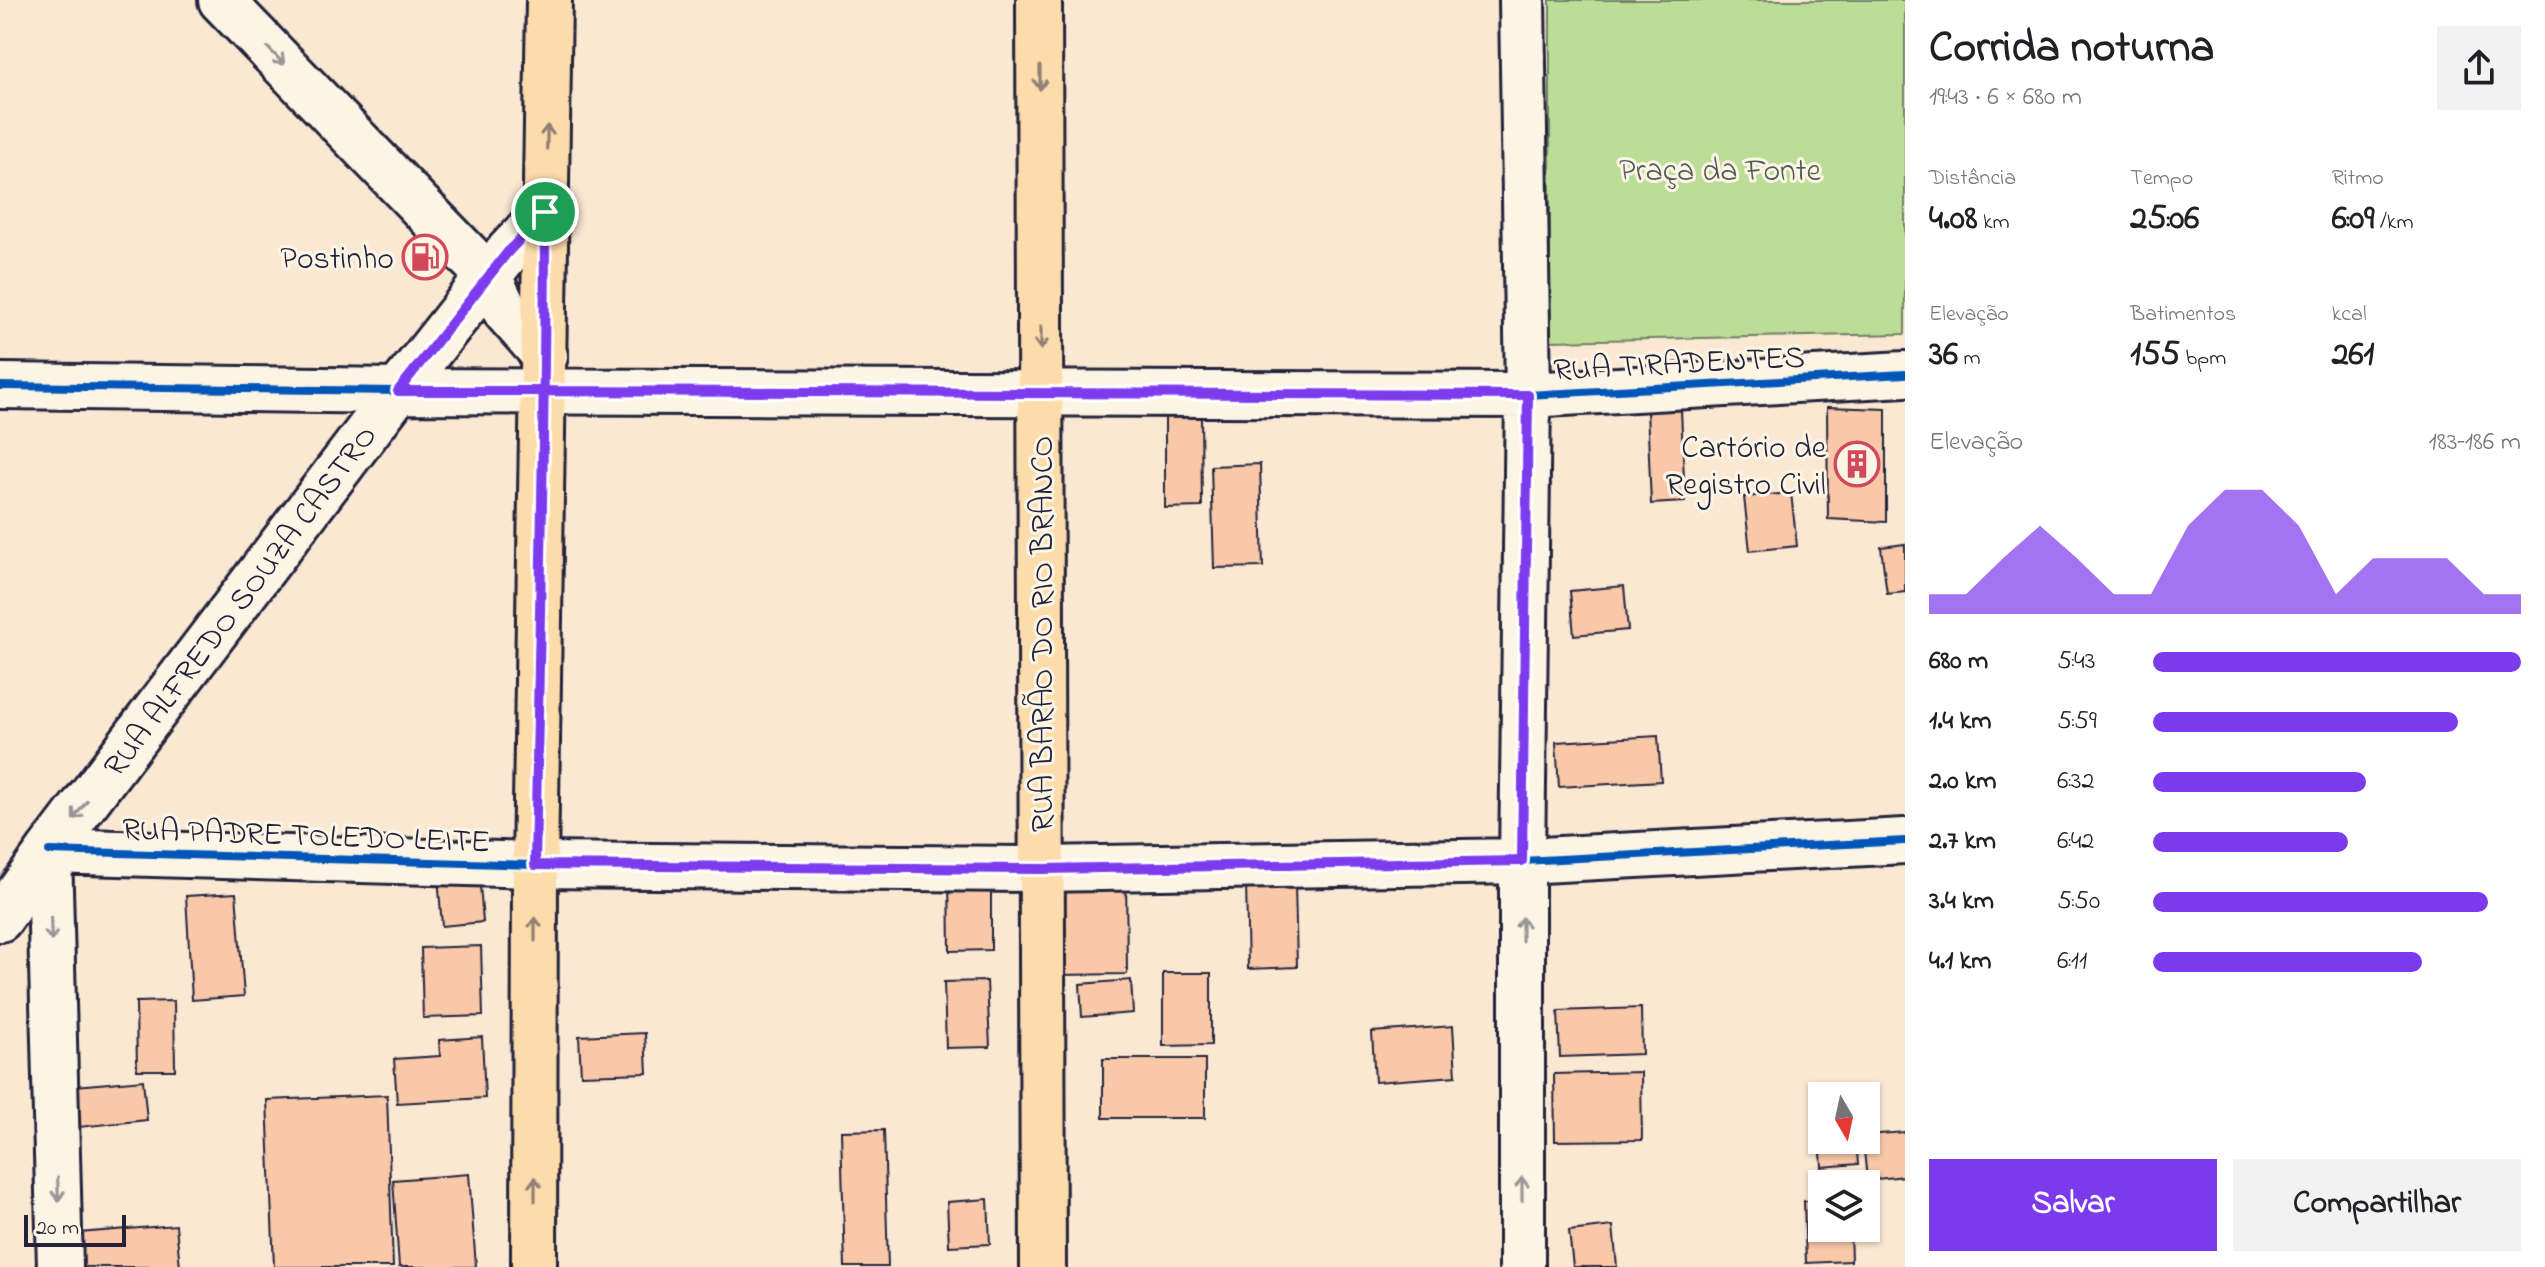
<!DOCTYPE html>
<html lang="pt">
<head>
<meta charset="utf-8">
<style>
	:root { --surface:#fff; --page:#f2f2f2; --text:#202124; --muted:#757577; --accent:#7c3aed }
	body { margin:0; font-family:"Indie Flower",sans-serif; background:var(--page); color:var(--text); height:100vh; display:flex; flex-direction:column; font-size:30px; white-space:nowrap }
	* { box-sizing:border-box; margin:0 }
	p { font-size:26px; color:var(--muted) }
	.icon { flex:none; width:44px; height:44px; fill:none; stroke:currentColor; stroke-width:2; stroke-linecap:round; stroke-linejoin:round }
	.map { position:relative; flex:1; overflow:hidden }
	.panel { display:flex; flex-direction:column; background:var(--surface); width:640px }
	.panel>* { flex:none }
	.needle { width:52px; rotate:171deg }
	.controls { position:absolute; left:1808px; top:1082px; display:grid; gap:16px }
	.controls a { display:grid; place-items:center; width:72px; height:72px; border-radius:0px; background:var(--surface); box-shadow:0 2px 6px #0004; font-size:40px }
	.scale { position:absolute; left:24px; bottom:20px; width:102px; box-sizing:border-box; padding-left:8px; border:4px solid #22223b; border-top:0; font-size:22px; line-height:28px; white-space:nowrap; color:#22223b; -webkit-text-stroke:6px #fcf5e5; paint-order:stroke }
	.pin { position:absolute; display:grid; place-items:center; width:68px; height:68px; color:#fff; margin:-34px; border:4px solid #fff; border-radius:50%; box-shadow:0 2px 8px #0007 }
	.round { display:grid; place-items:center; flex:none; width:84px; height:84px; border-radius:0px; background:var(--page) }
	.summary { display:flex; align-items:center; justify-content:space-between; height:136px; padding:0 24px }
	h1 { font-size:44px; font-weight:700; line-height:60px }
	.figures { display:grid; grid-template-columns:repeat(3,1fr); gap:12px; height:136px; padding:8px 24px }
	.figures div { display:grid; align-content:center }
	.figures b { font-size:34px; font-weight:700 }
	.figures small { font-size:22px; font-weight:400 }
	.figures p { font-size:22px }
	.chart { height:224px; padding:16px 24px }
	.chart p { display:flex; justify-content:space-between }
	.chart svg { width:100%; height:144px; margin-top:8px; fill:var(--accent); opacity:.7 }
	.primary-button { display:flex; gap:16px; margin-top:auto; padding:16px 24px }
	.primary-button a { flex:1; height:92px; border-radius:0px; background:var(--accent); color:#fff; font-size:32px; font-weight:700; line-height:92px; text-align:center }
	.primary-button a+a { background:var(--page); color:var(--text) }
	ul { padding:0 24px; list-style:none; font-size:26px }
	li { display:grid; grid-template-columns:128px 96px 1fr; align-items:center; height:60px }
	li i { height:20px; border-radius:10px; background:var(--accent) }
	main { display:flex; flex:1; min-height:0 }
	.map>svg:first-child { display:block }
</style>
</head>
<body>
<main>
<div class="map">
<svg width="1905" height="1267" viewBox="0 0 1905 1267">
	<rect width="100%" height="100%" fill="#fbe8d3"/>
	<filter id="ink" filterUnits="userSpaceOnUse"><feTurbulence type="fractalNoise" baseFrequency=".0125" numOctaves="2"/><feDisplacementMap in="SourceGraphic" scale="16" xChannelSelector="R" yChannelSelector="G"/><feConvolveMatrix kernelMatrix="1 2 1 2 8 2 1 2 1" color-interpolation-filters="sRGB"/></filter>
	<g filter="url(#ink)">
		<path fill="#bcdd96" stroke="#6f8068" stroke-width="2" d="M1550,0h355v334l-355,7z"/>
		<path fill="#f9c8a9" stroke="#22223b" stroke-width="2" d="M1827,407l59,2v113l-58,-3z
			M1681,409l4,93 -34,2 -4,-94z
			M1201,416l1,91 -37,1v-91z
			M1260,464l3,103 -49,1 -3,-102z
			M1791,493l6,53 -47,5 -6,-54z
			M1905,544v48l-18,2 -6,-47z
			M1624,586l4,44 -54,5 -4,-44z
			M1658,736l3,45 -102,6 -3,-45z
			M1126,870l1,104 -67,1 -1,-104z
			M479,873l4,49 -41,4 -4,-49z
			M991,874v76l-41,1 -1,-76z
			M1295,884l2,83 -49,2 -2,-84z
			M236,893l8,103 -52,4 -6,-104z
			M481,946l2,70 -60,2 -2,-70z
			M1163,973h48v72l-48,1z
			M1131,980l2,33 -51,4 -2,-33z
			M987,981l3,66 -44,1 -2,-66z
			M174,1001l1,69h-38l-1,-68z
			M1641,1008l1,46 -82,3 -2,-46z
			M1453,1026l3,50 -81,6 -3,-50z
			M645,1033l2,40 -66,2 -2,-39z
			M482,1037l3,61 -88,5 -3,-44 46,-3 -1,-16z
			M1103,1059h102v59h-102z
			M1641,1072l1,68 -87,1 -1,-67z
			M143,1080l4,40 -68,7 -4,-41z
			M387,1095l6,172h-119l-7,-167z
			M1819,1126h3v14h34l2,24 -36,3z
			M884,1130l4,137h-43l-4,-136z
			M1905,1132v44l-38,4 -4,-40h3v-5z
			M469,1174l7,93h-77l-6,-87z
			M988,1199l2,45 -41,2 -2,-44z
			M1804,1201h18v27h28l1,33 -45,2z
			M176,1225l4,42h-98l-3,-34z
			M1613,1226l4,41h-44l-4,-36z"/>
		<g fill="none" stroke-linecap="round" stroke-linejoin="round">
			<g stroke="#22223b" stroke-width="50">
				<path id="minor" d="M221,0l268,277 17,35 39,44
					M0,386l398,5 1130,4 377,-21
					M49,851l486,14 506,4 481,-8 383,-20
					M49,851l11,416
					M0,919l49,-68 349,-460 109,-138 38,-41
					M1522,1267v-406l6,-466 -6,-395"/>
			</g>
			<g stroke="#22223b" stroke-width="50">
				<path id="major" d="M1039,0l4,1267
					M534,1267l1,-402 14,-865"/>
			</g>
			<use href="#minor" stroke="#fcf5e5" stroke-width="44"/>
			<use href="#major" stroke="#fddcac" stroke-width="44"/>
			<g stroke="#fcf5e5" stroke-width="13">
				<path id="cycleway" d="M0,386l398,5 1130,4 377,-21
					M49,851l486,14 506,4 481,-8 383,-20"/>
			</g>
			<use href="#cycleway" stroke="#0057b8" stroke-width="8"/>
		</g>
		<defs><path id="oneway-shaft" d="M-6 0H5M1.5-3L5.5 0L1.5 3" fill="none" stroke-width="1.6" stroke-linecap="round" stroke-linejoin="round" transform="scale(2)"/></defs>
		<g stroke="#9a9698">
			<use href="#oneway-shaft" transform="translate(276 56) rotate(46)"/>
			<use href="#oneway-shaft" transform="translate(80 810) rotate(127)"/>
			<use href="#oneway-shaft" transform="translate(51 929) rotate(88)"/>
			<use href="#oneway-shaft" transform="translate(1522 929) rotate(-90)"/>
			<use href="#oneway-shaft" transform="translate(58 1189) rotate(88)"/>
			<use href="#oneway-shaft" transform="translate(1522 1189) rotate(-90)"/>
		</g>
		<g stroke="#907f74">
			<use href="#oneway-shaft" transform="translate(1040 78) rotate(90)"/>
			<use href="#oneway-shaft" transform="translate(547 137) rotate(-89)"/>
			<use href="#oneway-shaft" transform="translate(1041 338) rotate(90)"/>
			<use href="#oneway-shaft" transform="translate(535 929) rotate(-90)"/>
			<use href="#oneway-shaft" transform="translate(535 1189) rotate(-90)"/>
		</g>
	</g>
	<g fill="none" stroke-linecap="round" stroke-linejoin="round" filter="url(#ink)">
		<g stroke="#fff" stroke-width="16">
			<path id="route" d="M545,212c0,217 -6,435 -10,653l506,4 481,-8 6,-466 -984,-4h-146l109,-138 38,-41"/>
		</g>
		<use href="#route" stroke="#7c3aed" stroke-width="10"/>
	</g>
	<defs>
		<g id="fuel-ring" transform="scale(2.3)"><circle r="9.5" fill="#fcf5e5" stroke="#d1495b" stroke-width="1.5"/><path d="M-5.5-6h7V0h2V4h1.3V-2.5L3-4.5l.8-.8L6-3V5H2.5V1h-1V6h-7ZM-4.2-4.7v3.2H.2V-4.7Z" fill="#d1495b"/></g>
		<g id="building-ring" transform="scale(2.3)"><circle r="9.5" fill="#fcf5e5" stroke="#d1495b" stroke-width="1.5"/><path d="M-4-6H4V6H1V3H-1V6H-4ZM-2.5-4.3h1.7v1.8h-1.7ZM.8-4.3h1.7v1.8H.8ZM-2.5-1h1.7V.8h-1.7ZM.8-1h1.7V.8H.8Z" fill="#d1495b"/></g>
	</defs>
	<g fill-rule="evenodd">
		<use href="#fuel-ring" x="425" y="257"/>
		<use href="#building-ring" x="1857" y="464"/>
	</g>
	<g text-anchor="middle" stroke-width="6" stroke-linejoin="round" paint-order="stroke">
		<g font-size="32" fill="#505a56" stroke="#fcf5e5">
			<text x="1720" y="180">Praça da Fonte</text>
		</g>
		<g font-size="32" fill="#22223b" stroke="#fcf5e5" text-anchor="end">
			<text x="394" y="268">Postinho</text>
			<text x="1826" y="457">Cartório de<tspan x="1826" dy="37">Registro Civil</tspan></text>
		</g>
		<g font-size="32" fill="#22223b" stroke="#fcf5e5">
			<text transform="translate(1679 362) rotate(-3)" y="11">RUA TIRADENTES</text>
			<text transform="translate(239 600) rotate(-53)" y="11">RUA ALFREDO SOUZA CASTRO</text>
			<text transform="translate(1041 634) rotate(-90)" y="11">RUA BARÃO DO RIO BRANCO</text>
			<text transform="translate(306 834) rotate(2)" y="11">RUA PADRE TOLEDO LEITE</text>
		</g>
	</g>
</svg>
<div class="controls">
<a><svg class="needle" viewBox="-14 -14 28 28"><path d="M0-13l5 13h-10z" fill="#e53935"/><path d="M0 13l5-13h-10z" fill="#757577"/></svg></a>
<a><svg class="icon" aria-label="layers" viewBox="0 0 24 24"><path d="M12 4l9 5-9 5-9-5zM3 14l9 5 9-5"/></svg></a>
</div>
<div class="scale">20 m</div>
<div class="pin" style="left:545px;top:212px;background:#1e9e55"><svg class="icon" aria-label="arrive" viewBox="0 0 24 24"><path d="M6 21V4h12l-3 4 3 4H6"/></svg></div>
</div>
<section class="panel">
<div class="summary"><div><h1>Corrida noturna</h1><p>19:43 · 6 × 680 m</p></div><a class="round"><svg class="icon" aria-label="share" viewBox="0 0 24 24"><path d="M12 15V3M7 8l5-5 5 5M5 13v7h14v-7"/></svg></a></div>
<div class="figures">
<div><p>Distância</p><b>4.08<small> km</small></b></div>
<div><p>Tempo</p><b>25:06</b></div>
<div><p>Ritmo</p><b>6:09<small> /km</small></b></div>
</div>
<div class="figures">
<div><p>Elevação</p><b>36<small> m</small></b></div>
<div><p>Batimentos</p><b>155<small> bpm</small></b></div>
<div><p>kcal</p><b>261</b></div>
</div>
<div class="chart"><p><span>Elevação</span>183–186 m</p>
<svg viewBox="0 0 160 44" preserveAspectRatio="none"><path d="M0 44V38L10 38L20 27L30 17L40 27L50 38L60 38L70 17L80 6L90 6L100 17L110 38L120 27L130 27L140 27L150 38L160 38V44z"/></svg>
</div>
<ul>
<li><b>680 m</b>5:43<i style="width:100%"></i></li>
<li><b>1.4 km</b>5:59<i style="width:83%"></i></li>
<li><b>2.0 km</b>6:32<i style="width:58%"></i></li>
<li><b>2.7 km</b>6:42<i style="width:53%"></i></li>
<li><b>3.4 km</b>5:50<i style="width:91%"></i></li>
<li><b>4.1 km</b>6:11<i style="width:73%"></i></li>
</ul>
<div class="primary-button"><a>Salvar</a><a>Compartilhar</a></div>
</section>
</main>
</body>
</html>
